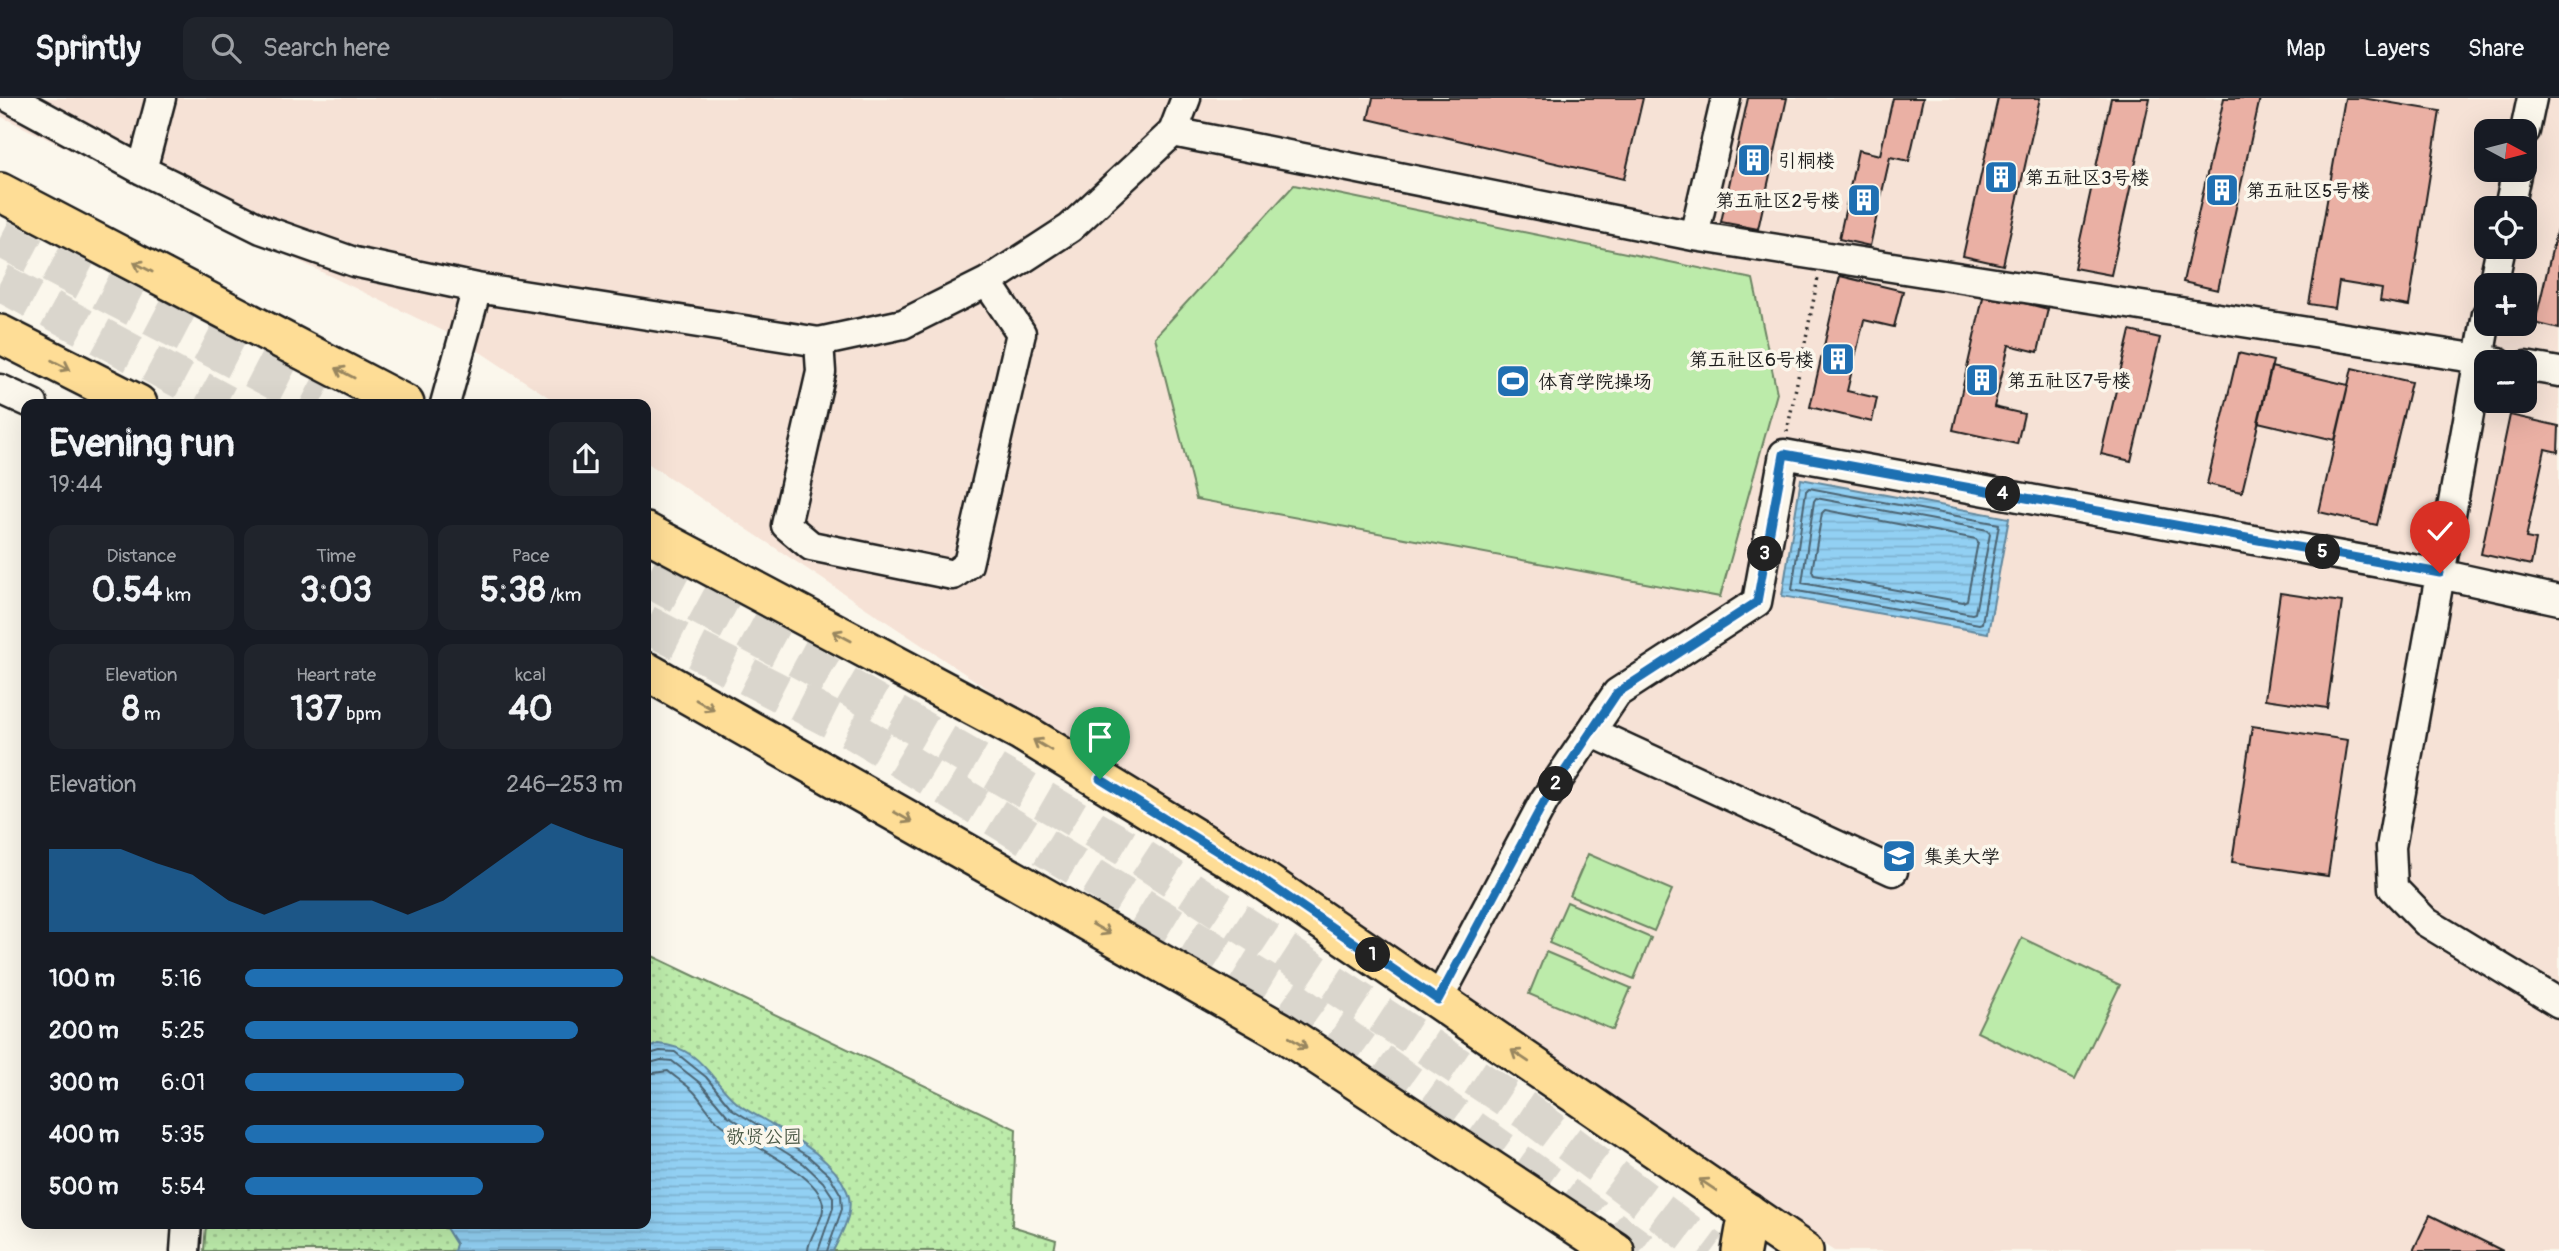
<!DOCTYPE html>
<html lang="en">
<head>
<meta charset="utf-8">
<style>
	:root { --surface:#171b24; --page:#20242c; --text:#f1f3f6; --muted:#9ea1a6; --line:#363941; --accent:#1f6fb2 }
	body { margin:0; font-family:Pangolin,"LXGW WenKai TC",sans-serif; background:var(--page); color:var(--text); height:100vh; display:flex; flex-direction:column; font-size:26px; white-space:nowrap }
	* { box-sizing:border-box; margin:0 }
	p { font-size:23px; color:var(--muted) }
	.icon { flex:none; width:38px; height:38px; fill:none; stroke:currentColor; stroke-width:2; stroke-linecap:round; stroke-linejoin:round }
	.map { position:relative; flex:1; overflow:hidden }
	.drawer { position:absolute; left:21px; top:301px; width:630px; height:830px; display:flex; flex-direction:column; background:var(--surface); border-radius:14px; box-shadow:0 7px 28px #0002 }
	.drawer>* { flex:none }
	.needle { width:46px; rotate:97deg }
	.controls { position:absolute; left:2474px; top:21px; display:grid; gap:14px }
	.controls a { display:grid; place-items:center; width:63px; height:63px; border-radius:14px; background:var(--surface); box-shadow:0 7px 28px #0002; font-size:35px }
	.pin { position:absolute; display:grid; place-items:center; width:60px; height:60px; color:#fff; margin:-72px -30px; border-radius:50% 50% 50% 0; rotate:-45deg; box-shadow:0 0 7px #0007 }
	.pin .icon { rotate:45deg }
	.km { position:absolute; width:35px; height:35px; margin:-18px; border-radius:50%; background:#222; color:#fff; font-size:19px; line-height:35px; text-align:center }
	.round { display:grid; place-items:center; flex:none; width:74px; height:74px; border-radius:14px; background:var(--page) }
	.head { display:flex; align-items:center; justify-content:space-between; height:119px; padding:0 28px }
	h1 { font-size:38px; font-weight:800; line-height:52px }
	.stats { display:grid; grid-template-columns:repeat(3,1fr); gap:10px; height:119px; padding:7px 28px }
	.stats div { display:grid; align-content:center; border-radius:14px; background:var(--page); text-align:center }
	.stats b { font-size:35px; font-weight:800 }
	.stats small { font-size:19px; font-weight:400 }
	.stats p { font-size:19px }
	.chart { height:196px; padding:14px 28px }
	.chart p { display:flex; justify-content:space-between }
	.chart svg { width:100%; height:126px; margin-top:7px; fill:var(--accent); opacity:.7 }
	ul { padding:0 28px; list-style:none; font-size:23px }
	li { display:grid; grid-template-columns:112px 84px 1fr; align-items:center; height:52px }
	li i { height:18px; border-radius:9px; background:var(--accent) }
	header { display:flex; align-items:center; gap:42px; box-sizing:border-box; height:98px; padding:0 35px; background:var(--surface); border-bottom:2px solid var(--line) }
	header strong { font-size:33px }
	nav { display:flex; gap:38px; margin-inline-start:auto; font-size:24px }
	.search { width:490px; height:63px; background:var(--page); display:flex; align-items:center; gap:18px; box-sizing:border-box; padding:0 24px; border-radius:14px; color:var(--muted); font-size:26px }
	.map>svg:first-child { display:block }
</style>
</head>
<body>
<header>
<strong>Sprintly</strong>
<div class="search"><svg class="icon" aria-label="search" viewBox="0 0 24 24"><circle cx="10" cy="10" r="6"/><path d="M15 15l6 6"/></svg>Search here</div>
<nav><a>Map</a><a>Layers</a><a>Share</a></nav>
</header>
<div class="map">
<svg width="2559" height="1153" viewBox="0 0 2559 1153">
	<defs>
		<pattern id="park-dots" width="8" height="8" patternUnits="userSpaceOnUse" patternTransform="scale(1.75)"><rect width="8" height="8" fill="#bcebaa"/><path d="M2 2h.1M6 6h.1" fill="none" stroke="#a1c992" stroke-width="1.8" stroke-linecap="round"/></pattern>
		<pattern id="water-rules" width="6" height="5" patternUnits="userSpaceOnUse" patternTransform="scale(1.75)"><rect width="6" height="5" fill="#92d0f3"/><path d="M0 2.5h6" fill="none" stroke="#7db2d0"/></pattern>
	</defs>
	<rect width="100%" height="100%" fill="#fbf7ec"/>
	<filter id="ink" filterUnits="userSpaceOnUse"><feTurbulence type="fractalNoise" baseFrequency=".0143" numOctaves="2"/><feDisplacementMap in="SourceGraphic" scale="14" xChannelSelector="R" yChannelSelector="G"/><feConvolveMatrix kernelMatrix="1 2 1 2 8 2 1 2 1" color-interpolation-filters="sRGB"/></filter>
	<g filter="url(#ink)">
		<path fill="#f6e2d6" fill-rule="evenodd" d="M0,0h2559v1153h-725l-1188,-789v-58h-87l-97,-64 -462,-224zM2487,33h38v39h-38zM2487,110h38v39h-38zM2487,187h38v39h-38zM2487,264h38v39h-38z"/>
		<path fill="url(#park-dots)" stroke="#6c8463" stroke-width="2" d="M646,855l370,176 -4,97 44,14 -2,11h-850l2,-28h440z"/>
		<path fill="#bcebaa" stroke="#6c8463" stroke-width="2" d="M1294,87l459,94 24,114 -57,204 -524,-98 -41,-162z
			M1588,756l84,36 -18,41 -84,-35z
			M1567,804l84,36 -17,41 -85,-36z
			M2022,840l98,47 -45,94 -98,-47z
			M1546,854l85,36 -18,42 -84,-36z"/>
		<path fill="url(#water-rules)" stroke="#63889d" stroke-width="2" d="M1801,381l208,39 -21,115 -206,-37z
			M658,946c43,3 51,34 78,58 7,7 18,12 27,17 30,18 70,39 84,72 9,19 -6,43 -14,60h-379l2,-7 -13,-21h203v-174z"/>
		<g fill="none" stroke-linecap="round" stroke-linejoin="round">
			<path stroke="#4b6472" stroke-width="2" d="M1809,390l190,36 -17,99 -3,1 -187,-34 14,-99z
				M1816,400l172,32 2,4 -15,79 -3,1 -170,-31 12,-82z
				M1825,412l151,29 2,3 -11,58 -4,2 -149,-27 -2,-4 10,-58z
				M646,957l14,-4 15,1 31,25 26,32 77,48 21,19 11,19 1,14 -15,42
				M646,966l15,-4 11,1 28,22 27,32 77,49 19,18 10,15v11l-15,43
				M646,976l22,-3c8,7 18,13 25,20 10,10 16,24 28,33 24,19 92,47 101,76 6,17 -14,35 -14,51"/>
		</g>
		<path fill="#eab0a4" stroke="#1c1c1c" stroke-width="2" d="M1373,0h270l-19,81 -256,-60z
			M1748,0h39l-29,131 -37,-7z
			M1893,0h30l-14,63 -19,-4 -20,89 -31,-7 19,-89 22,5z
			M1998,0h42l-37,167 -40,-9z
			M2111,0h39l-39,177 -37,-7z
			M2224,0h36l-42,192 -35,-8z
			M2345,0h17l78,13 -31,195 -29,-5 2,-12 -43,-7 -4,26 -26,-4z
			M2559,122v109l-24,-6z
			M1840,178l63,15 -9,36 -30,-7 -17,71 30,7 -5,24 -62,-15z
			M1984,195l64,16 -10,43 -29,-7 -15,62 30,7 -7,30 -64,-14z
			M2130,233l30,7 -29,123 -30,-7z
			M2238,255l35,8 -31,131 -35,-8z
			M2271,269l77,18 -13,55 -77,-18z
			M2352,270l59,14 -34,143 -58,-13z
			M2510,317l49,11 -1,26 -13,-3 -19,89 10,2 -5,25 -50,-11z
			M2280,495l62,9 -15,106 -62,-9z
			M2252,628l96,14 -20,136 -96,-14z
			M2430,1117l73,36h-90z"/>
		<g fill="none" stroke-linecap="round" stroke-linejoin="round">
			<path stroke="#dad6cd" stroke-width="38" stroke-dasharray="38 19" stroke-linecap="butt" d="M0,140l320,166
				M0,184l226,122
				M646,479l166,89 319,185 398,262 183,138
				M646,526l210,108 430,263 356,256"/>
			<g stroke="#1c1c1c" stroke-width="33">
				<path id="minor" d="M10,0l132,72 119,59 93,33 123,26 342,54 84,-18 84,-42 83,-54 103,-96 13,-34
					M2525,33l7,-33
					M1173,34l521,104 805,126
					M142,72l19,-72
					M2509,110l8,-38
					M1694,138l32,-138
					M2493,187l8,-38
					M2487,216l-96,533 2,41 33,34 133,81
					M819,244l2,30 -35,153 25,21 142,29 15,-11 53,-231 -34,-51
					M2525,268l34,6
					M0,291l33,15
					M445,306l32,-116
					M1591,634l302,139
					M1438,902l106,-199 73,-108 140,-91 27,-148 656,120 119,26
					M185,1153l2,-28"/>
			</g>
			<g stroke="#1c1c1c" stroke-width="42">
				<path id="major" d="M0,94l405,212
					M0,236l138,70
					M646,434l376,200 232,142 550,377
					M646,573l633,359 336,221
					M1741,1153l7,-39"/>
			</g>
			<path stroke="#1c1c1c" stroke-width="3.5" stroke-dasharray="2 5" stroke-linecap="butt" d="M1787,334l31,-154"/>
			<use href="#minor" stroke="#fbf7ec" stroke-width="28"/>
			<use href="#major" stroke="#fedd96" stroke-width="37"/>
		</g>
		<defs><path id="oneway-shaft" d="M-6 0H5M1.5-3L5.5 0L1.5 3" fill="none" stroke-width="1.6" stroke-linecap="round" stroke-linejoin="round" transform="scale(1.75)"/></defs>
		<g stroke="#98865f">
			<use href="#oneway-shaft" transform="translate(143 169) rotate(-152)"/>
			<use href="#oneway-shaft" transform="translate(61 267) rotate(27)"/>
			<use href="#oneway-shaft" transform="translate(345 275) rotate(-152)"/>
			<use href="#oneway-shaft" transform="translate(842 538) rotate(-152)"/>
			<use href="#oneway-shaft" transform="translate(705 607) rotate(30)"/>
			<use href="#oneway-shaft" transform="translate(1042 647) rotate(-149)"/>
			<use href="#oneway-shaft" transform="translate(903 719) rotate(30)"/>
			<use href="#oneway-shaft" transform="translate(1101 831) rotate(30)"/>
			<use href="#oneway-shaft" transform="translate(1298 945) rotate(33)"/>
			<use href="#oneway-shaft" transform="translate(1520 958) rotate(-146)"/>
			<use href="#oneway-shaft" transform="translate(1708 1087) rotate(-146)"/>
		</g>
	</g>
	<g fill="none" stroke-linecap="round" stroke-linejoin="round" filter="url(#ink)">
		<g stroke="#fff" stroke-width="14">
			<path id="route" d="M1100,681l154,95 184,126 106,-198 73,-109 140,-91 27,-148 656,119"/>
		</g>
		<use href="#route" stroke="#1f6fb2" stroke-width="9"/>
	</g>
	<defs>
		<g id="building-square" transform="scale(1.75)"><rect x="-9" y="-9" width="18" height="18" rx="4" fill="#1f6fb2" stroke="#fbf7ec"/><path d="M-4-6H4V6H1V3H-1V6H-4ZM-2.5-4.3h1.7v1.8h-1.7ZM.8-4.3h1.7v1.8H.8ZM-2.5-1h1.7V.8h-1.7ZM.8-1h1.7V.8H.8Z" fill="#fff"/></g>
		<g id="stadium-square" transform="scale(1.75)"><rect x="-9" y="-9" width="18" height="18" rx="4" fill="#1f6fb2" stroke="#fbf7ec"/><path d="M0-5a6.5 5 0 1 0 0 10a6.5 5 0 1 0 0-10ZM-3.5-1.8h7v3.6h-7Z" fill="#fff"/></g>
		<g id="university-square" transform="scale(1.75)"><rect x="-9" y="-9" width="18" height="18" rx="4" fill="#1f6fb2" stroke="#fbf7ec"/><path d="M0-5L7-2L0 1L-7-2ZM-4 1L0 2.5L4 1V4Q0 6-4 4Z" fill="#fff"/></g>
	</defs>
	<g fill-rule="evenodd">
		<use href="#building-square" x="1754" y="62"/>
		<use href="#building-square" x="2001" y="79"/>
		<use href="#building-square" x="2222" y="92"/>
		<use href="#building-square" x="1864" y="102"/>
		<use href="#building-square" x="1838" y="261"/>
		<use href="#building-square" x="1982" y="282"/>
		<use href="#stadium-square" x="1513" y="283"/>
		<use href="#university-square" x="1899" y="758"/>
	</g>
	<g text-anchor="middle" stroke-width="7" stroke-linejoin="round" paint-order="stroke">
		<g font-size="19" fill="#1c1c1c" stroke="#fbf7ec" text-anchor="start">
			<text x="1778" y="69">引桐楼</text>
			<text x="2025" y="86">第五社区3号楼</text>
			<text x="2246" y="99">第五社区5号楼</text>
			<text x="1840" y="109" text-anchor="end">第五社区2号楼</text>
			<text x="1814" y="268" text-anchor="end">第五社区6号楼</text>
			<text x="2007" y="289">第五社区7号楼</text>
			<text x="1538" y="290">体育学院操场</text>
			<text x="1924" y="765">集美大学</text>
		</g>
		<g font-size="19" fill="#4c5a47" stroke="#fbf7ec">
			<text x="764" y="1045">敬贤公园</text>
		</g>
	</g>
</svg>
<div class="controls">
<a><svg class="needle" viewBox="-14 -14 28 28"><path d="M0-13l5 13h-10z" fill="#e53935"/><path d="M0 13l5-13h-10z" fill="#9ea1a6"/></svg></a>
<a><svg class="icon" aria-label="locate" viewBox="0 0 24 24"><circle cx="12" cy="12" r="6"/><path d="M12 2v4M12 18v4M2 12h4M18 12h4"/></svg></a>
<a>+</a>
<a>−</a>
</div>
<div class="pin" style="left:1100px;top:681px;background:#1e9e55"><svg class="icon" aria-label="arrive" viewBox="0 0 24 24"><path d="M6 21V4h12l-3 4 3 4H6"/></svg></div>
<div class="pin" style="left:2440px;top:475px;background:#d93025"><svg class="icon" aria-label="check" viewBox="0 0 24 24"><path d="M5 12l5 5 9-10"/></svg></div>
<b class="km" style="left:1373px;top:857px">1</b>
<b class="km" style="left:1556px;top:686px">2</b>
<b class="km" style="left:1765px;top:456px">3</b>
<b class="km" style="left:2003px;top:396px">4</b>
<b class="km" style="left:2323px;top:454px">5</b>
<section class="drawer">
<div class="head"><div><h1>Evening run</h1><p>19:44</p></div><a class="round"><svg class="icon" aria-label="share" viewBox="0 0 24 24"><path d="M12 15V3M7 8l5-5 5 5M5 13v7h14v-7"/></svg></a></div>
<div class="stats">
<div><p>Distance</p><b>0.54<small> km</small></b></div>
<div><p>Time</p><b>3:03</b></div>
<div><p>Pace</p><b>5:38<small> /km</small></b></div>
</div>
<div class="stats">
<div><p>Elevation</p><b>8<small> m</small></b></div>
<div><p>Heart rate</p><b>137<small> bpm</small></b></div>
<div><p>kcal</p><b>40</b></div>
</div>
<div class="chart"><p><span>Elevation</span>246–253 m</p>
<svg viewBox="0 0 160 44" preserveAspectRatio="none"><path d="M0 44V15L10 15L20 15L30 20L40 24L50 33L60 38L70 33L80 33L90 33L100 38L110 33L120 24L130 15L140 6L150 11L160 15V44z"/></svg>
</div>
<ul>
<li><b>100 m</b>5:16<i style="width:100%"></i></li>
<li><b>200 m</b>5:25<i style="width:88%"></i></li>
<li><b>300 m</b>6:01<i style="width:58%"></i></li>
<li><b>400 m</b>5:35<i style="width:79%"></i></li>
<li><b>500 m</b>5:54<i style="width:63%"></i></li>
</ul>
</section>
</div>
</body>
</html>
